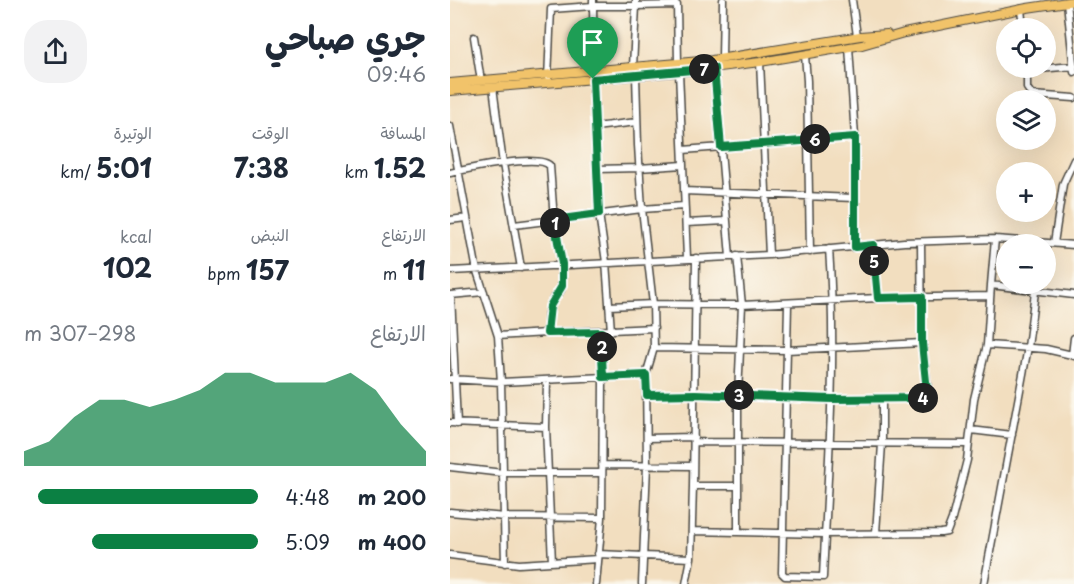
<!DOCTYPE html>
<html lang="ar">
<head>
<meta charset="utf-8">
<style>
	:root { --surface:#fff; --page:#f2f2f3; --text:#1f2937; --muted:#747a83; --accent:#0b8043 }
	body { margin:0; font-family:"Playpen Sans","Playpen Sans Arabic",sans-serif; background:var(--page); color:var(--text); direction:rtl; height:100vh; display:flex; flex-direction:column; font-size:22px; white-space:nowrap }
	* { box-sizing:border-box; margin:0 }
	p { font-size:20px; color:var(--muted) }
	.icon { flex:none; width:33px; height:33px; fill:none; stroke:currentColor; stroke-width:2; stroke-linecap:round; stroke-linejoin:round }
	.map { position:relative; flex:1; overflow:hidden; direction:ltr }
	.details { display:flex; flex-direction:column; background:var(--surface); width:450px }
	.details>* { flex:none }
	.buttons { position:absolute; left:546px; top:18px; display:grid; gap:12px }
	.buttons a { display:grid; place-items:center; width:60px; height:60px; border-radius:50%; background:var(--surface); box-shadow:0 6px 24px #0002; font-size:30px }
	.pin { position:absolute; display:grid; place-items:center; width:51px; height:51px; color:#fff; margin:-62px -26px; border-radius:50% 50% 50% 0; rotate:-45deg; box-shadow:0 0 6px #0007 }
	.pin .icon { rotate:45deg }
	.km { position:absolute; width:30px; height:30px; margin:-15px; border-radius:50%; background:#222; color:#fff; font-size:16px; line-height:30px; text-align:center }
	.round { display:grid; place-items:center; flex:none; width:63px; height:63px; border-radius:24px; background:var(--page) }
	.headline { display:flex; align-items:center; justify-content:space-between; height:102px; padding:0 24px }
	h1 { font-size:33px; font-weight:700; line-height:45px }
	.figures { display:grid; grid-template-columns:repeat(3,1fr); gap:9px; height:102px; padding:6px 24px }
	.figures div { display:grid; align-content:center }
	.figures b { font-size:26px; font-weight:700 }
	.figures small { font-size:16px; font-weight:400 }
	.figures p { font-size:16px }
	.chart { height:168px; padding:12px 24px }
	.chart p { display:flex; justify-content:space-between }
	.chart svg { width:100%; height:108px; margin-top:6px; fill:var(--accent); opacity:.7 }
	ul { padding:0 24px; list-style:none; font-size:20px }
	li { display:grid; grid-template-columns:96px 72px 1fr; align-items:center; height:45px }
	li i { height:15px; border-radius:8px; background:var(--accent) }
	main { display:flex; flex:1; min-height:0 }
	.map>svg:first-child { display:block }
</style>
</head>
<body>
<main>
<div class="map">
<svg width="624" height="584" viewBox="0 0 624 584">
	<rect width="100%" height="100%" fill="#fbf7ec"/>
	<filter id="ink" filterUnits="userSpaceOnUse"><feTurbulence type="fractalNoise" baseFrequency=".0167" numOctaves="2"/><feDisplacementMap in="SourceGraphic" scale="12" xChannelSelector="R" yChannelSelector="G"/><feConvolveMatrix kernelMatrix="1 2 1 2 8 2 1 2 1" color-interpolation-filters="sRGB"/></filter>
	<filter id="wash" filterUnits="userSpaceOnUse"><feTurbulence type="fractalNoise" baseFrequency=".008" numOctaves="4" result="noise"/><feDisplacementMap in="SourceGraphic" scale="24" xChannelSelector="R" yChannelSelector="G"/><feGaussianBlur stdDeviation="1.35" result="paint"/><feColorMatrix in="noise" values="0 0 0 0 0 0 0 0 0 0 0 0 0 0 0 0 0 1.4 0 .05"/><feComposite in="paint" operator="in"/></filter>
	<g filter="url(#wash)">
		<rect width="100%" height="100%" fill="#f2debf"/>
	</g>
	<g filter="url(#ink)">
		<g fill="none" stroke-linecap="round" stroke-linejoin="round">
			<g stroke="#494641" stroke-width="9">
				<path id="minor" d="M143,0v6h43v-6
					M402,0l5,36
					M617,2l7,70
					M571,9l2,19
					M24,37l7,44
					M399,47l6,90v110
					M355,55l2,26 3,171
					M272,58l1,-58
					M310,62l9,193
					M183,67l3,-61 41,-1 1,58
					M264,68l16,189
					M577,68v20l5,7 42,3
					M577,70l47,-4
					M229,72l8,186
					M98,79l3,-70 42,-3 1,64
					M143,79l6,135 7,48 5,69
					M43,87l10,77 18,104
					M0,126l27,145 21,65 3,46 4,181
					M145,127l42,-5
					M233,150l172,-13
					M147,169l42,-1 44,-3
					M0,173c17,-4 90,-20 100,-7l4,54 8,44v16l-1,10 -8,9 -5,14 -1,20 -49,3
					M234,191l170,7
					M0,220l16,-2
					M236,223l40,-2
					M64,225l128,-16 42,-3
					M545,239l-4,46 83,10
					M604,243l9,-59 11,-24
					M423,245l5,53
					M287,256l5,49 -4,90v137
					M246,258l-3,228h44
					M0,271l319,-16 135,-13 91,-3 79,6
					M0,295l34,-3
					M1,295l6,129
					M338,304l-6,269 3,3 38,1c5,-109 14,-218 6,-328
					M159,306l44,-2 89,1 136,-7 112,-2
					M97,333l107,-5
					M624,338l-2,17 2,1
					M537,345l59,4 26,6
					M204,348l133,2 135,-7
					M0,379l51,3 145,-7 8,-27 -1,-44 -11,-95 -4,-64 -2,-70
					M197,395l48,-1 137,5 91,-1 5,-7 -6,-48 -1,-101
					M0,423l96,4 2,46h-45l-53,-6
					M96,427l1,-46
					M521,430l41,5
					M197,438l47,-1
					M244,442l275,2
					M152,465l91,1
					M0,512l55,5 97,1
					M242,531l132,3 117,-1 6,-1 5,-13 15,-59 7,-61 13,-54 4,-60
					M426,533l6,-89v-45
					M148,554l93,4
					M0,555l69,9 79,-5
					M102,562l-4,-89h54
					M146,584l6,-66 1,-141 -2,-45
					M192,584l5,-118 -1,-91
					M236,584l5,-26 2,-72
					M534,584l44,-237 8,-63"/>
			</g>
			<g stroke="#494641" stroke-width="10">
				<path id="major" d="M0,83l262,-23 148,-24 27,-2
					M0,91l229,-19 81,-10 102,-17 42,-12 123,-25 47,-7"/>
			</g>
			<use href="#minor" stroke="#fff" stroke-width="6"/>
			<use href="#major" stroke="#f1c36a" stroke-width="8"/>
		</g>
	</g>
	<g fill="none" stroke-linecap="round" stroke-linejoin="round" filter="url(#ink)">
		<g stroke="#fff" stroke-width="12">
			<path id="route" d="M264,68l7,79 134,-10v110l18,-2 5,53 44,-1v46l5,48 -4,7 -91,1 -137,-5 -48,1 -1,-20 -43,2 -2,-45 -54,1 3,-27 12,-20v-22l-8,-44 45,-6 -6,-135z"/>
		</g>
		<use href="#route" stroke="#0b8043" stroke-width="8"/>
	</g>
</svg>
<div class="buttons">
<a><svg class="icon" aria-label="locate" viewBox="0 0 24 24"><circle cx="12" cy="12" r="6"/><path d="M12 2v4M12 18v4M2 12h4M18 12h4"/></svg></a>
<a><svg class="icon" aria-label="layers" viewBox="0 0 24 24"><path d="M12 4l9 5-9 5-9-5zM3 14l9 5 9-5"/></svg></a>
<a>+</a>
<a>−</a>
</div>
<div class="pin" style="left:143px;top:79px;background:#1e9e55"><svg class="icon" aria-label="arrive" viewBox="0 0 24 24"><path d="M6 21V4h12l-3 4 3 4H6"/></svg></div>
<b class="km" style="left:105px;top:223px">1</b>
<b class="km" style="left:152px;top:347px">2</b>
<b class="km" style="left:289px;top:395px">3</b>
<b class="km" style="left:473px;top:398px">4</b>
<b class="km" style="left:424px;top:261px">5</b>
<b class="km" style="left:365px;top:139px">6</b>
<b class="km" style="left:254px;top:69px">7</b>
</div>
<section class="details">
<div class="headline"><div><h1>جري صباحي</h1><p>09:46</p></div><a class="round"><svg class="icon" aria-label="share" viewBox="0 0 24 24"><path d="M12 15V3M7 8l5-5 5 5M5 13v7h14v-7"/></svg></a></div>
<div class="figures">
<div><p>المسافة</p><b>1.52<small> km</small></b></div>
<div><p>الوقت</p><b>7:38</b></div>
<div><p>الوتيرة</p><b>5:01<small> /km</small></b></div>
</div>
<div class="figures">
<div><p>الارتفاع</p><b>11<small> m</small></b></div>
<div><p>النبض</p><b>157<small> bpm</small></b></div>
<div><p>kcal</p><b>102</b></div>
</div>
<div class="chart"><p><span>الارتفاع</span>298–307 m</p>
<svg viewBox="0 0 160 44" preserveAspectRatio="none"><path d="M0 44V38L10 34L20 24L30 17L40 17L50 20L60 17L70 13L80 6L90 6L100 10L110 10L120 10L130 6L140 13L150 27L160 38V44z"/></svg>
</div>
<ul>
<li><b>200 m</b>4:48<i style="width:94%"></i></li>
<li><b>400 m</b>5:09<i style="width:71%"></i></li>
</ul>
</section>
</main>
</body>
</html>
